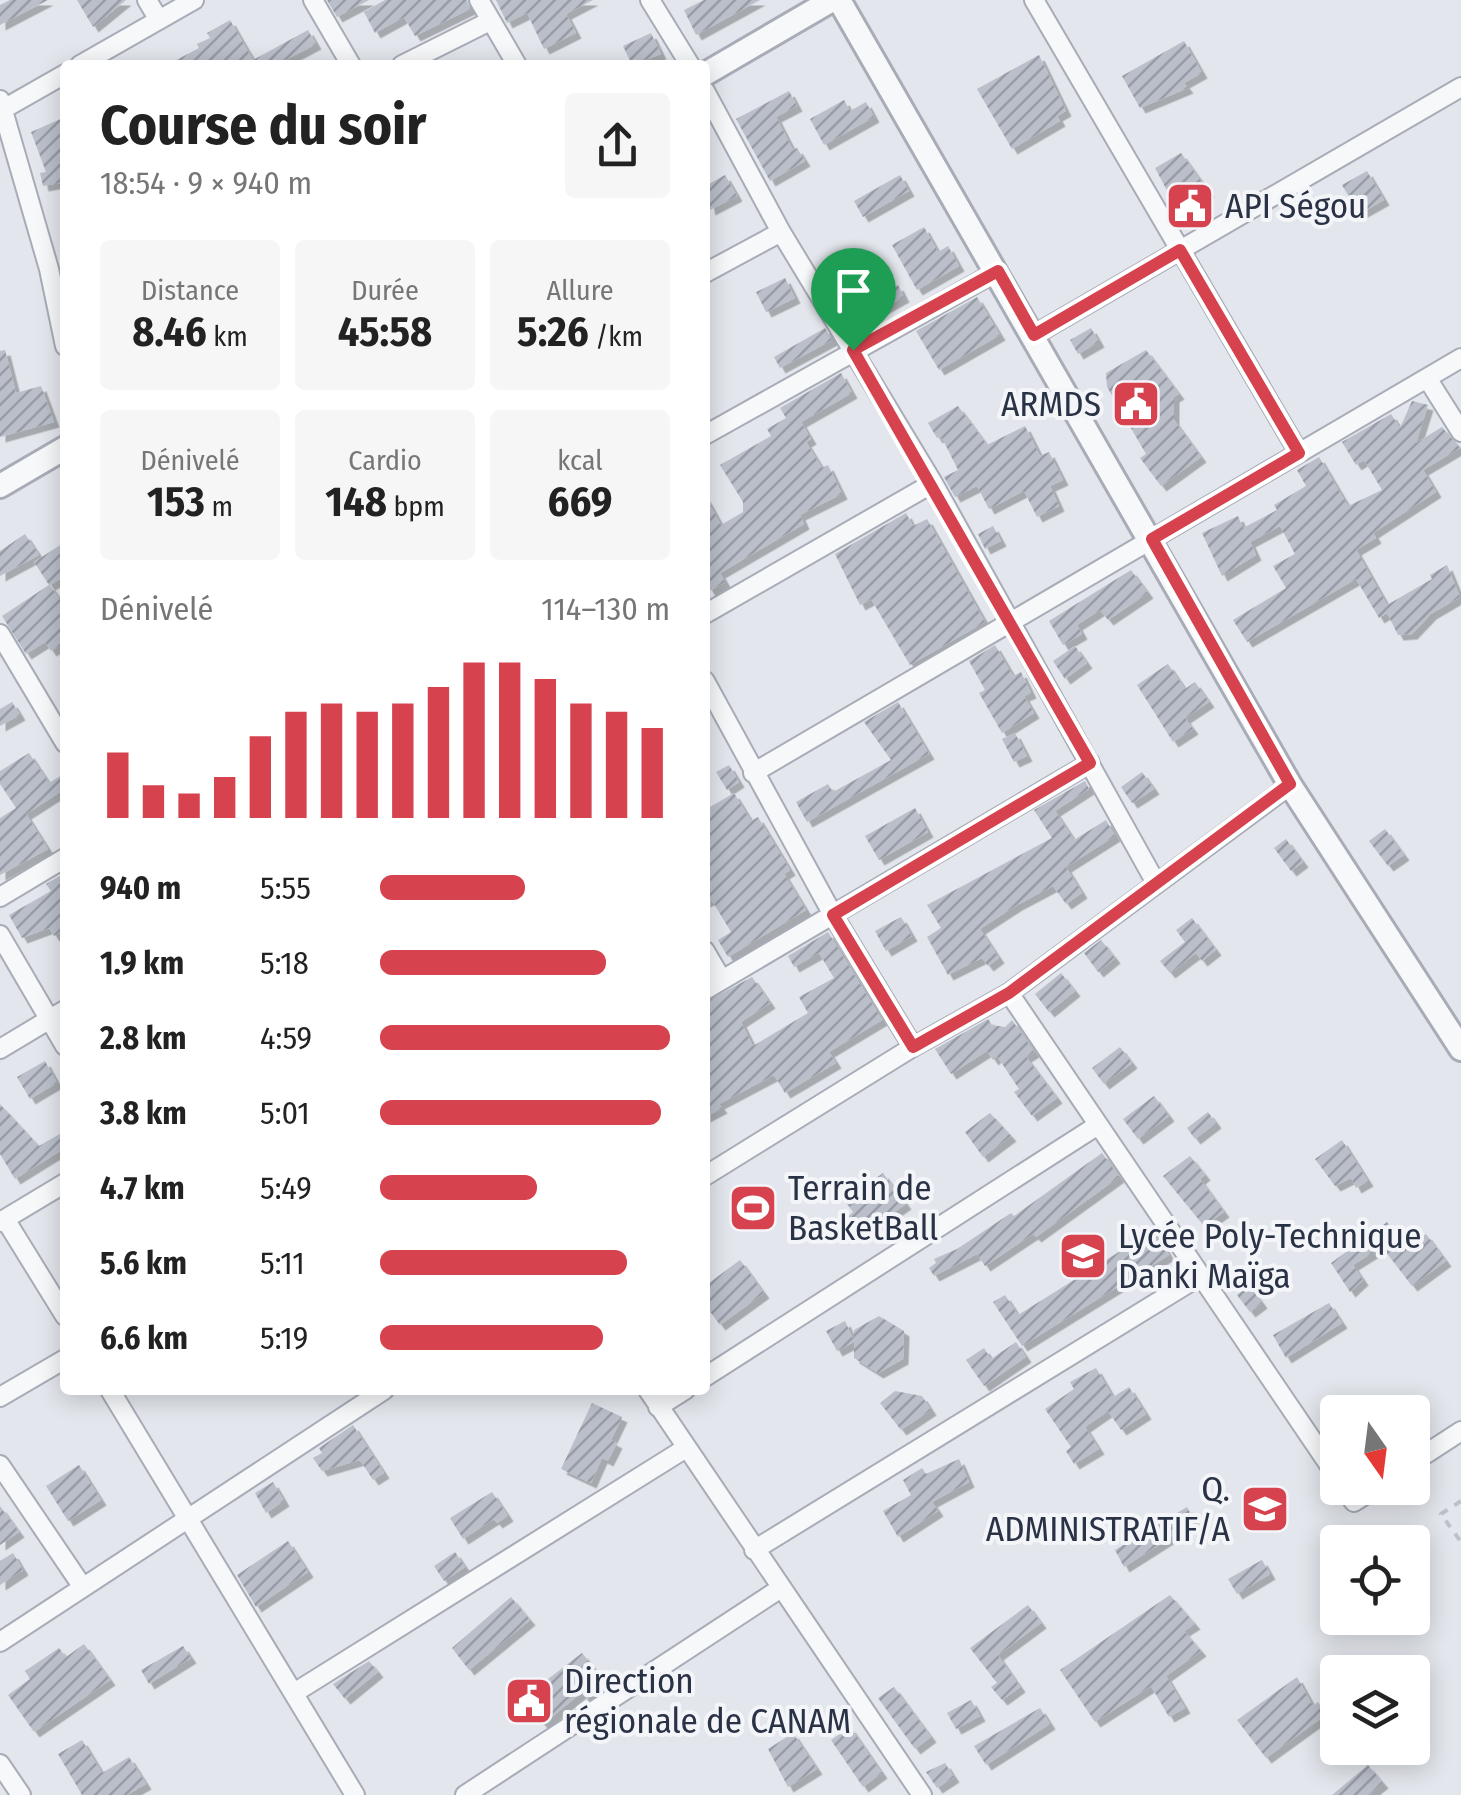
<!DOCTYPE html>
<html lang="fr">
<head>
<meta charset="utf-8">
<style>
	:root { --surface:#fff; --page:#f6f6f6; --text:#222; --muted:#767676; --accent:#d6434f }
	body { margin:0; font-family:"Fira Sans Condensed",sans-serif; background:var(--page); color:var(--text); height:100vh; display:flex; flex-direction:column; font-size:38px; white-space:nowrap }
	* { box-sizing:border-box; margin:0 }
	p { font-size:32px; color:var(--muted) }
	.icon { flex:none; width:55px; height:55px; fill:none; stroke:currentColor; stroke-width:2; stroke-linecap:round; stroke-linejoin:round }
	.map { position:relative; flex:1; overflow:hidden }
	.panel { position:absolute; left:60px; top:60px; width:650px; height:1335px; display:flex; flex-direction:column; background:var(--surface); border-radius:10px; box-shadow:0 5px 25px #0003 }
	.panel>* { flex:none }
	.needle { width:65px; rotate:166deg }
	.buttons { position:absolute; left:1320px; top:1395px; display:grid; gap:20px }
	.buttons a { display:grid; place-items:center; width:110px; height:110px; border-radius:10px; background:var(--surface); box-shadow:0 5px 25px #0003; font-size:50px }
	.pin { position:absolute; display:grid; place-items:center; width:85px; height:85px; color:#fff; margin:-102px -42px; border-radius:50% 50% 50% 0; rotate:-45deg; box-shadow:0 0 10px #0007 }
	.pin .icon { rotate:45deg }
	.round { display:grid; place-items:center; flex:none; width:105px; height:105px; border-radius:10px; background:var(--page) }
	.headline { display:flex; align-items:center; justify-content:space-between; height:170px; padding:0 40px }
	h1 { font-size:55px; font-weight:700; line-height:75px }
	.metrics { display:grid; grid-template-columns:repeat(3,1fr); gap:15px; height:170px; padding:10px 40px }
	.metrics div { display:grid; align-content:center; border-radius:10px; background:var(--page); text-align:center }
	.metrics b { font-size:42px; font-weight:700 }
	.metrics small { font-size:28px; font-weight:400 }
	.metrics p { font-size:28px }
	.chart { height:280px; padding:20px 40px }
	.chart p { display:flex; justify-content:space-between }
	.chart svg { width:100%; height:180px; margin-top:10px; stroke:var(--accent); stroke-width:6 }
	ul { padding:0 40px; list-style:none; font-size:32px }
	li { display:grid; grid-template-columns:160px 120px 1fr; align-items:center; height:75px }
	li i { height:25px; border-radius:12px; background:var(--accent) }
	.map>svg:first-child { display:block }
</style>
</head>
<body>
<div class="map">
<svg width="1461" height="1795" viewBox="0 0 1461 1795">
	<defs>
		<pattern id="building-hatch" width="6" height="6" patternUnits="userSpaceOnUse" patternTransform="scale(2.5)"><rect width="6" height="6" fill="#babfca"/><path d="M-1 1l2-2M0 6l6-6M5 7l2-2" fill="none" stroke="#979ca6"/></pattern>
		<filter id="shadow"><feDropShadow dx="5.5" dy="5.5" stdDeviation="0" flood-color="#0004"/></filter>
	</defs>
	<rect width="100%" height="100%" fill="#e3e6ec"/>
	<path fill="url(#building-hatch)" filter="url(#shadow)" d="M10,0h38l-48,25v-20z
		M77,0h49l-33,27z
		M327,0h42l-32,17z
		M385,0h82l3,9 -55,27 -11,-19 -29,16 -11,-21z
		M496,0h97l-27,14 10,19 -32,16 -17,-36 -20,10z
		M704,0h56l-64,35 -12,-25z
		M230,20l23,40 55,-30 8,14 -40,21h-109l32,-17 -2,-4 13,-6 -3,-5z
		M651,33l10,21 -29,11 -9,-19z
		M1184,41l18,32 -18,10 4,5 -48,20 -18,-32z
		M1039,55l27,56 -9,5 3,5 -48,28 -35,-60z
		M789,91l8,15 -21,11 17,33 4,-2 8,13 -35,20 -34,-62z
		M844,100l6,11 16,-9 8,15 -50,28 -14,-26z
		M65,117v65l-22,4 -3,-13 6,-1 -15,-40z
		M1181,153l28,39 -10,6 3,5 -22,12 -25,-47z
		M1367,171l17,29 -25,14 -17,-29z
		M725,175l12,21 -27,14 -5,-24z
		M900,175l9,16 -46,26 -9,-16z
		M924,227l14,25 10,-6 11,20 -42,24 -25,-45z
		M861,262l18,34 19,-11 6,12 -50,28 -25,-45z
		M785,278l10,20 -29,14 -10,-20z
		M977,297l23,38 -61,35 -23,-39z
		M825,328l7,12 -52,28 -6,-11z
		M1091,328l8,14 -21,12 -8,-14z
		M5,350l11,43 25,-7 13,36 -54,15v-86z
		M1146,350l33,44 -5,3v23l27,37 -40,29 -21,-28 6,-4 -39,-67 -1,-14z
		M841,373l11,20 -51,29 10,17 -5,3 16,26 6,-3 14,29 -42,21 4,9 -84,49 5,9 -15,9 -5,-9v-86l16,29 22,-13v-10l-23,-37 51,-29 -4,-7 19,-11 -6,-10z
		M1412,401l16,4 -12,38 26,-16 18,21 -37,22 13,22 -63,41 3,5 -20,12 31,55 45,-26 -2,-4 17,-10 13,32 -29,17 -19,20 -14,1 -11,-22 -8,5 -23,-39 -109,63 -14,-22 53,-32 -13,-22 22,-12 -15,-28 -30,16 6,13 -34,21 -20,-43 36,-17 5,12 34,-18 -3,-5 32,-19 -9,-16 22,-13 29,49 34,-16 -18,-30 -8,5 -14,-23 49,-28 9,14z
		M958,406l29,39 38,-19 15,30 9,-4 14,28 -13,6 9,20 -22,11 -13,-26 -35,18 -12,-23 -22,11 -11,-20 14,-7 -17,-34 -4,2 -9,-15z
		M906,513l7,13 14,-7 58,103 -75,43 -39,-66 -11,6 -25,-51z
		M993,526l8,15 -16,8 -7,-15z
		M25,534l14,21 -39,21v-25z
		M65,542v34l-15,9 15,23v34l-14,9 -6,-9 -19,12 -24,-38 47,-31 -15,-23z
		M1131,570l17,23 -40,27 -8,-10 -23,15 5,9 -19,11 -14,-24z
		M995,645l18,31 8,-4 10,21 -7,3 10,17 -32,20 -23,-40 6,-3 -16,-29z
		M1075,646l12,17 -22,16 -12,-18z
		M1168,664l17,25 10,-7 14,20 -24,16 8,11 -20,13 -36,-57z
		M12,702l8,13 -20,11v-17z
		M898,702l31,52 -122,68 -11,-20 32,-18 5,8 58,-32 -27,-38z
		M1015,733l12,23 -13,6 -12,-23z
		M29,753l20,30 16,-10v16l-39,25 22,35 -48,26v-57l16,-10 -16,-24v-13z
		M729,765l10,17 -12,8 -11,-18z
		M1142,772l12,17 -22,14 -11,-16z
		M1085,781l4,8 -34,22 19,29 32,-20 9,16 -49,31 16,26 -16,11 -13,-18 -36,19 -37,24 19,29 -11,8 -6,-8 -34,17 -21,-38 14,-9 -14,-23 125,-67 -18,-28z
		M734,793l17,28 7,-4 32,53 -6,4 22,36 -78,47 -10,-17 13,-8 -20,-33 -6,3v-92z
		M915,808l13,24 -49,28 -14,-24z
		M1385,829l19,26 -16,11 -19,-25z
		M1286,839l17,23 -12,9 -17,-23z
		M65,873v56l-11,7 -5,-8 -27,10 -13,-23 42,-24 -5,-7z
		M901,917l11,19 -26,15 -11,-20z
		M1192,918l24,32 -14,11 -6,-8 -26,20 -10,-12 25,-19 -9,-12z
		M828,932l54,88 -53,32 7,11 -51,30 -11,-18 -55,29 3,4 -17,9v-115l47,-25 18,26 -29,19 12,24 55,-33 -9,-16 35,-19 -15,-25 -25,14 -6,-11z
		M1101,940l14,18 -17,14 -14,-19z
		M1061,973l14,18 -26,21 -14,-18z
		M988,1019l4,6 13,2 7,-7 22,32 -8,5 31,41 -25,18 -18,-24 5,-3 -22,-33 -4,4 -6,-9 -36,23 -16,-25z
		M1120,1047l12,16 -28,21 -12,-16z
		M45,1061l12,22 -27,16 -13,-22z
		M1154,1096l15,20 -31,23 -15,-20z
		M0,1104l39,42 26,-15v17l-50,31 -15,-25z
		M1208,1112l8,11 -21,16 -8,-11z
		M990,1113l21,23 -28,21 -18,-25z
		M1342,1140l26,41 -12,7 -5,-10 -16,8 -20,-27z
		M1102,1153l17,24 -83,60 -3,-3 -48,32 -8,-12 -43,22 -5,-8 7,-5 -2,-4 23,-10 54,-36 3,3z
		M1190,1156l15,19 -5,4 24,33 -20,14 -41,-50z
		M883,1173l11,15 6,-5 9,11 -7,5 4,5 -46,32 -17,-15 10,-9 -8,-11z
		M1387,1222l20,26 19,-14 20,27 -34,25 -30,-39 -29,18 10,15 -13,12 -19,-29z
		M1154,1230l15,25 -147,91 -29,-44 12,-7 13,20z
		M740,1260l24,33 -44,32 -15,-20v-19z
		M1249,1285l13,18 -12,9 -13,-17z
		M1329,1303l13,20 -56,35 -13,-23z
		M879,1316l25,15 -1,28 -25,14 -24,-15v-16l-17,9 -11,-20 19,-10 9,20v-11z
		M1016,1342l10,15 -42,29 -18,-26 18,-12 7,11z
		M1096,1368l17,29 16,-10 17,27 -25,16 -13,-19 -23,16 14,22 -25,15 -8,-13 5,-4 -26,-38 29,-20 -4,-7z
		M895,1391l27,5 9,14 -30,20 -21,-27z
		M592,1403l30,14 -11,23 6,3 -9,18 -6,-3 -11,25 -30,-14z
		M353,1425l31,48 -11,7 -13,-20 -38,11 -9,-13 9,-5 -3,-5z
		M959,1459l10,23 -37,20 6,9 -40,26 -15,-26 28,-16 -8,-15 19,-12 4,6z
		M79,1465l22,35 -33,21 -22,-35z
		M273,1482l11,19 -18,12 -11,-20z
		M492,1492l16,24 -11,7 -3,-4 -31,20 -13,-21z
		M0,1506l19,26 -19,13z
		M1187,1507l8,15 -71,45 -9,-17z
		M288,1541l20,31 -52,35 -19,-32z
		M455,1552l10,15 -21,14 -10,-15z
		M13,1553l10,17 -23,15v-24z
		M1262,1560l8,14 -33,20 -9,-15z
		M1170,1595l25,29 -11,7 17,20 -35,25 19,32 -16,9 -18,-31 -56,36 -35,-52z
		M511,1597l19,23 -61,50 -17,-22z
		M1028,1605l13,18 -43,32 22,32 -18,13 -11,-13 6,-4 -27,-35z
		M84,1644l26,36 -76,52 -26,-37 22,-16 -5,-8 34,-23 7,9z
		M183,1646l8,12 -42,26 -8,-14z
		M582,1653l20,25 -1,12 -14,9 -6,-6 -38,31 -21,-25z
		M369,1661l9,11 -33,27 -12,-15z
		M1297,1677l16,29 5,-4 9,12 -61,44 -29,-38z
		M894,1687l37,50 -16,12 -37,-51z
		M971,1700l9,16 -24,13 -9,-16z
		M1040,1708l10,16 -64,41 -12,-19z
		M850,1727l32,46 -19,14 -32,-47z
		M793,1733l24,36 -29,18 -20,-38z
		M82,1740l20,33 27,-16 17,27 -19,11h-45l-24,-41z
		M945,1763l9,14 -17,11 -11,-16z
		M1368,1765l15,18 -15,12h-36z"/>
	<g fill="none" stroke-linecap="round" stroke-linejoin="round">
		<g stroke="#a8acb7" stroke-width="22">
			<path id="minor" d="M147,0l12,20
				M313,0l38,65
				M479,0l38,65
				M650,0l40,65
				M1034,0l265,453
				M80,65l114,-65
				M402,65l88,-44
				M705,91l76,141 152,251 223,400
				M0,100l49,169 16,77
				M0,111l65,-37
				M705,273l76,-41
				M1034,335l427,-248
				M1427,378l34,54
				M705,435l293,-164
				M705,614l228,-131
				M0,634l65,109
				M705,681l128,234 80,132
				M753,773l708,-415
				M0,897l65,-39
				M0,935l65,111
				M705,951l17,29
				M705,990l385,-227
				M1009,993l329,485
				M0,1049l65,-39
				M705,1176l208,-129 96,-54 281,-208
				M5,1219l60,97
				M0,1222l65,-39
				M705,1377l393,-252
				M110,1390l245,405
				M648,1390l274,405
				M0,1397l65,-38
				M658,1407l27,-17
				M1412,1463l49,-32
				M0,1465l82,121
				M1344,1488l10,14 22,-14
				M754,1550l446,-274
				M0,1642l384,-252
				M294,1693l392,-245
				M0,1764l21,31
				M465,1795l316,-207"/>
		</g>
		<g stroke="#a8acb7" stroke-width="28">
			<path id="tertiary" d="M839,0l451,785 171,264
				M705,74l127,-74
				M0,486l65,-38"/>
		</g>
		<path stroke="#bec1c8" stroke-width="4" stroke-dasharray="8 8" stroke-linecap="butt" d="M1461,1501l-20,13 20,28"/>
		<use href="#minor" stroke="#f7f8fa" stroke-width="18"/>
		<use href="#tertiary" stroke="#f7f8fa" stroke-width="22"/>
	</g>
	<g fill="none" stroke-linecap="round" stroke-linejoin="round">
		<g stroke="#fff" stroke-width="20">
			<path id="route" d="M1180,250l119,203 -147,86 138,245 -281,209 -96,54 -80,-132 257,-152 -237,-413 145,-79 36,64z"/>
		</g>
		<use href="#route" stroke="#d6434f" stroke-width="12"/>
	</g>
	<defs>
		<g id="civic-square" transform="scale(2.5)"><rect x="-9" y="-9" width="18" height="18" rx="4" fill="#d6434f" stroke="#f3f5f9"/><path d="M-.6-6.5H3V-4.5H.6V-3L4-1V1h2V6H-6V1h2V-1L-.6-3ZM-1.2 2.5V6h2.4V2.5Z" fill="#fff"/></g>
		<g id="stadium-square" transform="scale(2.5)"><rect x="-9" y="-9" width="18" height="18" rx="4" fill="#d6434f" stroke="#f3f5f9"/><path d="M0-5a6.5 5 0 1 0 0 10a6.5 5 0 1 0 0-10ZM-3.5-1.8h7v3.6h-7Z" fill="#fff"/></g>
		<g id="school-square" transform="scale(2.5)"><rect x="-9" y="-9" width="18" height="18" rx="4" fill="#d6434f" stroke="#f3f5f9"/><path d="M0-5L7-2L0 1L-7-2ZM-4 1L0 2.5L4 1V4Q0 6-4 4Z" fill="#fff"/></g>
	</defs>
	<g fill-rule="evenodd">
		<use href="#civic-square" x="1190" y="206"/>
		<use href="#civic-square" x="1136" y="404"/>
		<use href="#stadium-square" x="753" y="1208"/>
		<use href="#school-square" x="1083" y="1256"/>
		<use href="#school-square" x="1265" y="1509"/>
		<use href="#civic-square" x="529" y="1701"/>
	</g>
	<g text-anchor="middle" stroke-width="8" stroke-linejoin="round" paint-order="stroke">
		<g font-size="35" fill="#2a3246" stroke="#f3f5f9" text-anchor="start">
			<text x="1225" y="218">API Ségou</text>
			<text x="1101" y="416" text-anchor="end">ARMDS</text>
			<text x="788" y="1200">Terrain de<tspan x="788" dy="40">BasketBall</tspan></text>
			<text x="1118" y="1248">Lycée Poly-Technique<tspan x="1118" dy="40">Danki Maïga</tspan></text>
			<text x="1230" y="1501" text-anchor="end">Q.<tspan x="1230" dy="40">ADMINISTRATIF/A</tspan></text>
			<text x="564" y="1693">Direction<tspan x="564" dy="40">régionale de CANAM</tspan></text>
		</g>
	</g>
</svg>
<div class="buttons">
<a><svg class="needle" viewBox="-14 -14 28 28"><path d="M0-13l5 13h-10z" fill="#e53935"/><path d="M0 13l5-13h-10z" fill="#767676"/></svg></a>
<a><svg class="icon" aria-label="locate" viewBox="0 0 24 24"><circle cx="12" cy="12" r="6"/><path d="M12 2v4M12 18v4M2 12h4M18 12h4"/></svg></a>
<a><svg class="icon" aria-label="layers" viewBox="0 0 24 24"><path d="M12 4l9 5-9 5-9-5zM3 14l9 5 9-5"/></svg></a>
</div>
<div class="pin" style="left:853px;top:350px;background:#1e9e55"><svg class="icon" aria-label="arrive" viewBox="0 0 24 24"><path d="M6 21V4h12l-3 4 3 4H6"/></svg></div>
<section class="panel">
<div class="headline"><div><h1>Course du soir</h1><p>18:54 · 9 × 940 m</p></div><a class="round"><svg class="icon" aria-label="share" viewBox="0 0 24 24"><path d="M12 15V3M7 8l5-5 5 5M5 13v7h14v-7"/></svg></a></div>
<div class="metrics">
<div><p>Distance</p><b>8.46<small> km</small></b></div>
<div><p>Durée</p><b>45:58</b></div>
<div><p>Allure</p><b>5:26<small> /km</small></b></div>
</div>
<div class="metrics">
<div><p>Dénivelé</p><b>153<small> m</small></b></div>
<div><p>Cardio</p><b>148<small> bpm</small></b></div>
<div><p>kcal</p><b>669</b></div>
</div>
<div class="chart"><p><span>Dénivelé</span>114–130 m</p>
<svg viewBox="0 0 160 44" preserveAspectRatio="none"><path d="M5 44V28M15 44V36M25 44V38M35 44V34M45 44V24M55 44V18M65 44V16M75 44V18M85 44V16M95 44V12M105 44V6M115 44V6M125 44V10M135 44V16M145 44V18M155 44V22"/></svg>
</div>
<ul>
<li><b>940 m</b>5:55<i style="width:50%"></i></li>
<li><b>1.9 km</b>5:18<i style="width:78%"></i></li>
<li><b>2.8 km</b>4:59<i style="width:100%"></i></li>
<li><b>3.8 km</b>5:01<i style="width:97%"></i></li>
<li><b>4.7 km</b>5:49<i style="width:54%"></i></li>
<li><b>5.6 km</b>5:11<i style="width:85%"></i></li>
<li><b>6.6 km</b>5:19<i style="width:77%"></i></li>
</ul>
</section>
</div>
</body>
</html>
